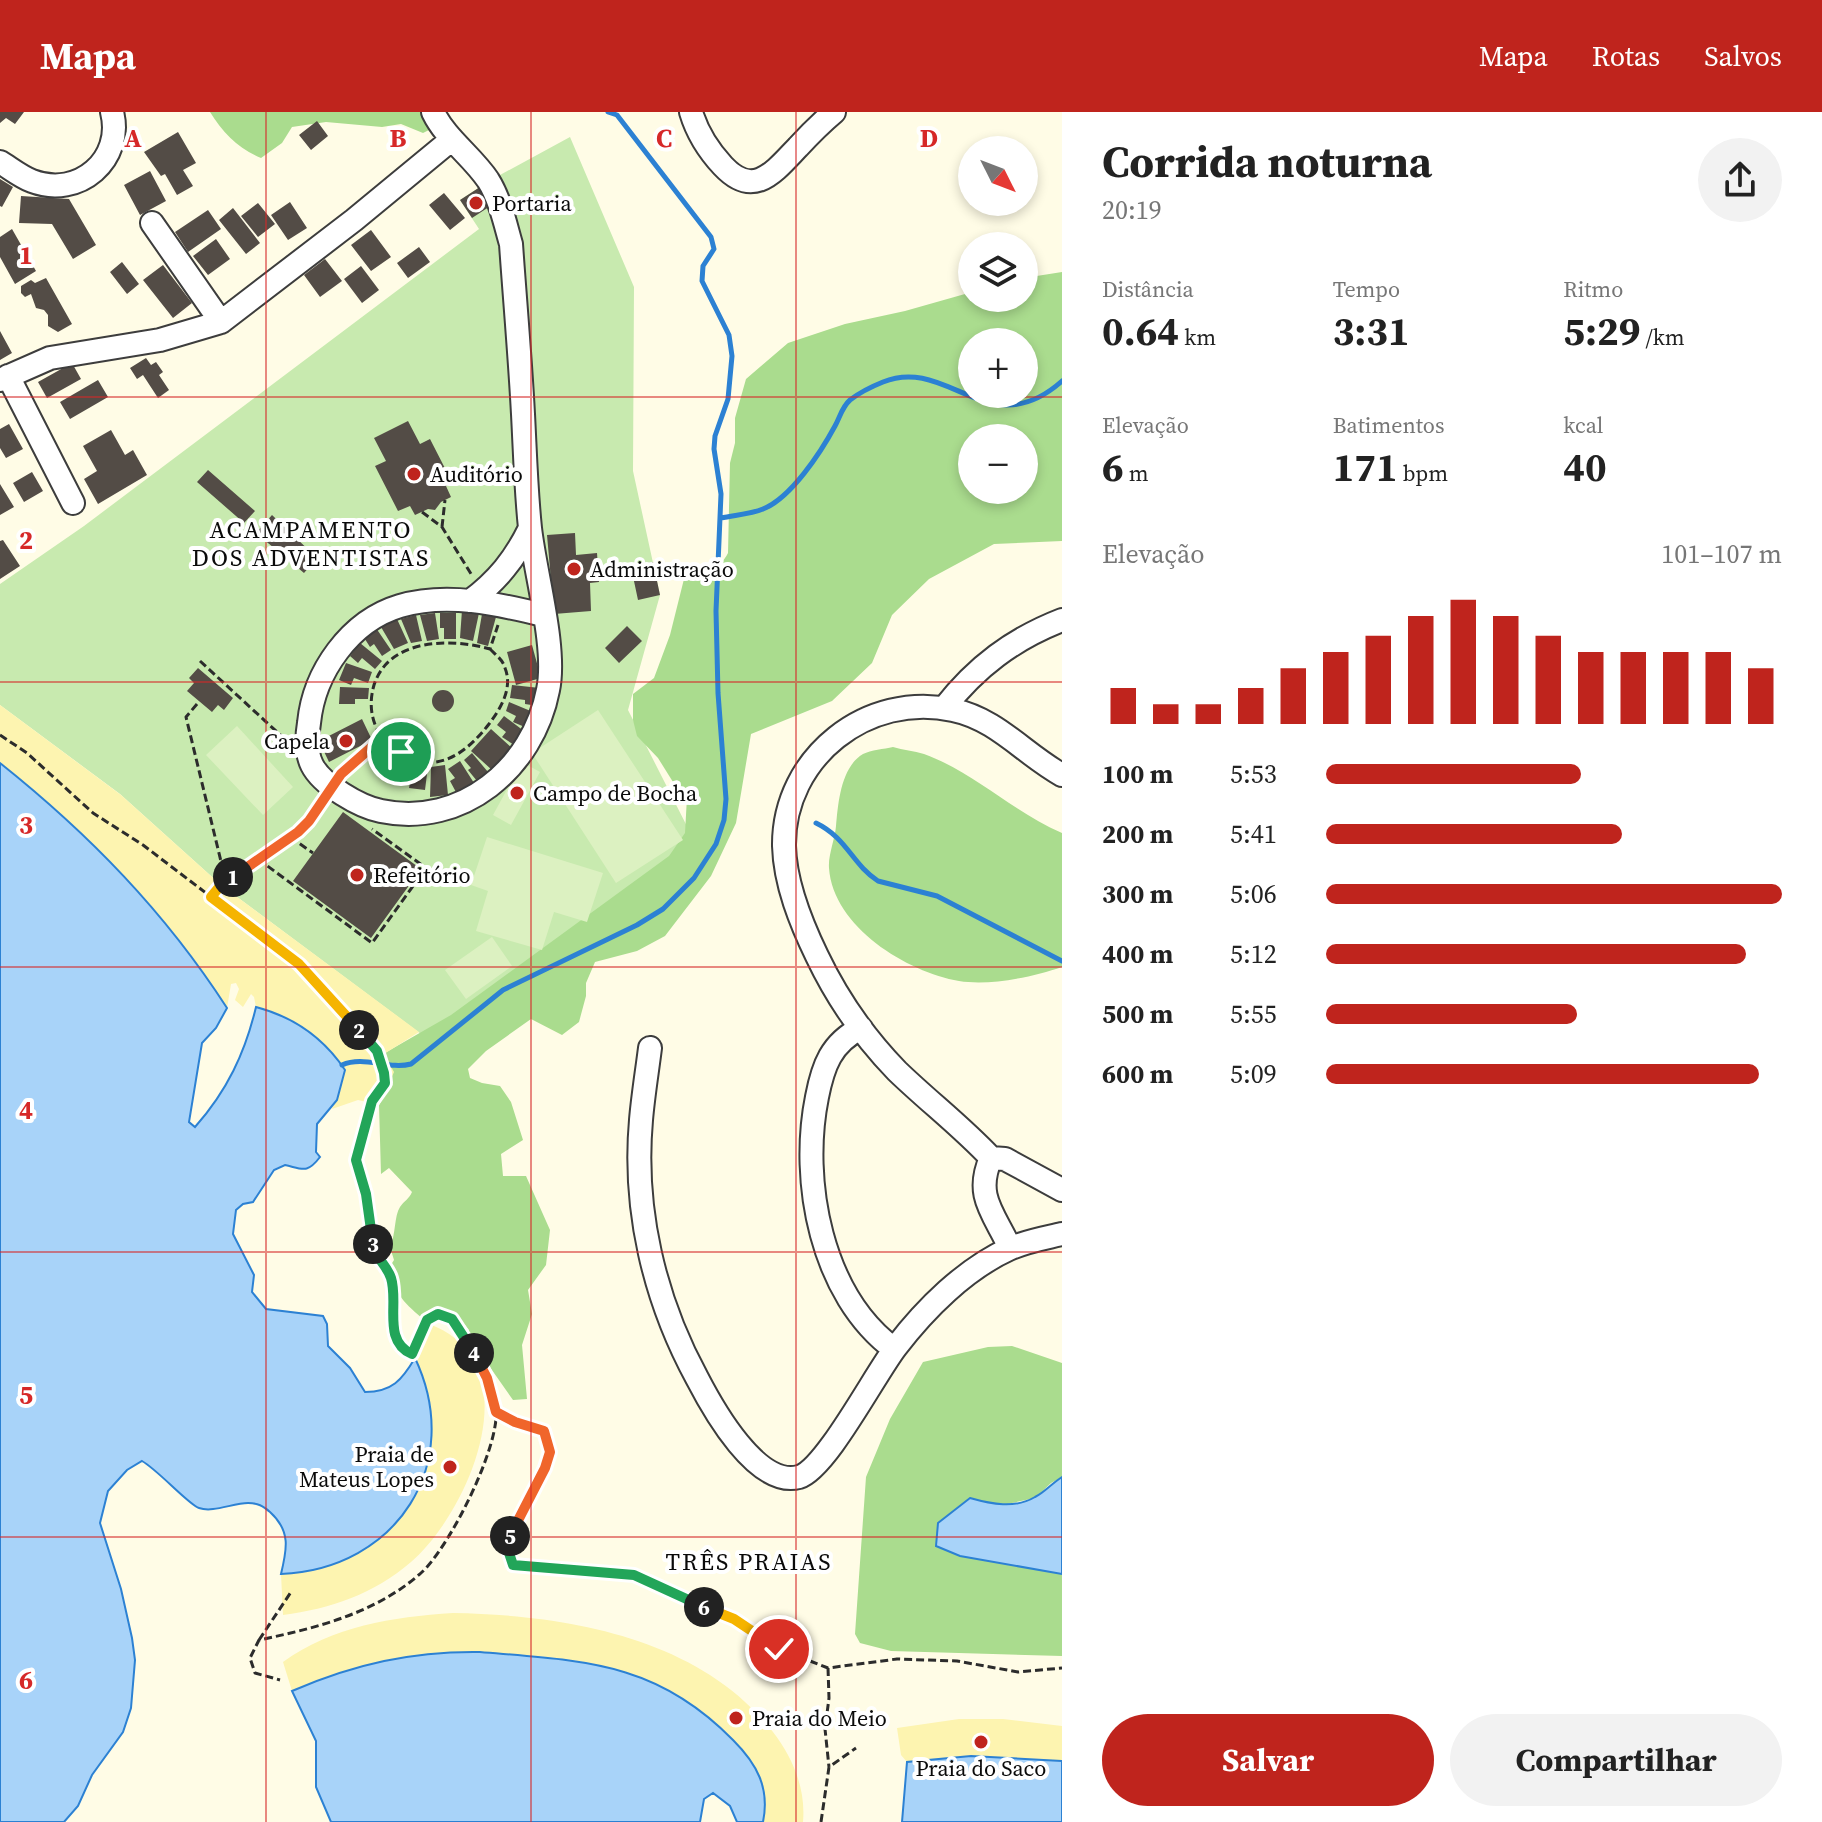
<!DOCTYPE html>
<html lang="pt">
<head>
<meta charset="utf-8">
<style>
	:root { --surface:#fff; --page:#f2f2f2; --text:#222; --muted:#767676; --accent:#bf241d }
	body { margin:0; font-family:"Source Serif 4",serif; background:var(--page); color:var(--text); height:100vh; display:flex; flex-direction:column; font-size:30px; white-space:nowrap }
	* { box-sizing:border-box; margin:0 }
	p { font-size:26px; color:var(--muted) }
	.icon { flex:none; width:44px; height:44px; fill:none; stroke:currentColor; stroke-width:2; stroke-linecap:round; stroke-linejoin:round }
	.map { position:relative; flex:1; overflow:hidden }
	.sheet { display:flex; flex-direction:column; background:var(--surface); width:760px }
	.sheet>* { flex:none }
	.needle { width:52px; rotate:132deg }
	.fabs { position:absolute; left:958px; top:24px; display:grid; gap:16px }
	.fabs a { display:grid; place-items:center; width:80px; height:80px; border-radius:50%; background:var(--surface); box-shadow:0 4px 12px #0003; font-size:40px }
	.pin { position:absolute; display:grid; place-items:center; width:68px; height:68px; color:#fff; margin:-34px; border:4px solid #fff; border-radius:50%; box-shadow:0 2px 8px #0007 }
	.km { position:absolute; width:40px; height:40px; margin:-20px; border-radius:50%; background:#222; color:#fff; font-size:22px; line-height:40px; text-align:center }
	.round { display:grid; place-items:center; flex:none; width:84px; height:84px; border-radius:42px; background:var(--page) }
	.summary { display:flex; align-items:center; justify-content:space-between; height:136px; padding:0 40px }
	h1 { font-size:44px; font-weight:700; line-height:60px }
	.metrics { display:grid; grid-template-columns:repeat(3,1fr); gap:12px; height:136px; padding:8px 40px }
	.metrics div { display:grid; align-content:center }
	.metrics b { font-size:40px; font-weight:700 }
	.metrics small { font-size:22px; font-weight:400 }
	.metrics p { font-size:22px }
	.chart { height:224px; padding:16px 40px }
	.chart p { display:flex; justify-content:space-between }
	.chart svg { width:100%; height:144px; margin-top:8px; stroke:var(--accent); stroke-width:6 }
	.primary-button { display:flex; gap:16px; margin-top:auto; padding:16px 40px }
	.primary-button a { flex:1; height:92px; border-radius:48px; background:var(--accent); color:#fff; font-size:32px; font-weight:700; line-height:92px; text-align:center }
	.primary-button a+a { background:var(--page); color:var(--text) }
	ul { padding:0 40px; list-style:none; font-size:26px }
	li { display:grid; grid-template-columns:128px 96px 1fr; align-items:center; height:60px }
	li i { height:20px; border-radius:10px; background:var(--accent) }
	header { display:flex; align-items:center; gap:48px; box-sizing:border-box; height:112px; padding:0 40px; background:var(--accent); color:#fff }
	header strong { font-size:38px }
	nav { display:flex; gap:44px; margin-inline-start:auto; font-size:28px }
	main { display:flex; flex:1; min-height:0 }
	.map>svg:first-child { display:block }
</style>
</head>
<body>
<header>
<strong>Mapa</strong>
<nav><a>Mapa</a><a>Rotas</a><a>Salvos</a></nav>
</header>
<main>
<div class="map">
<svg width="1062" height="1710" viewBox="0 0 1062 1710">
	<rect width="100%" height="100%" fill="#fffce6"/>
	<path fill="#c8eaaf" d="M570,25l64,150 -1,184 27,124 -32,115 68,134 -271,193 -204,-152 -101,-91 -120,-89v-121l84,-58 395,-297 -19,-29 29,-19z"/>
	<path fill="#aadc8e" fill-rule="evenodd" d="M210,0h227v14l-14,7 -22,-9 -19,3 -56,-5 -34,5 -10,16 -21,15c-22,-9 -38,-25 -51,-46z
		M1062,160v269l-68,3 -65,35 -37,36 -20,48 -40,38 -81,33 -15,89 -25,53 -46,60 -28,15 -42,11 -9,21v13l-7,26 -17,13 -31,-16 -45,32 -18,18 2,9 12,5 18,3 11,16 12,38 -22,14 2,22h23l24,54 -4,35 -18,25 4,24 -10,31 5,54 -14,1 -26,-37 -19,-22 1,-11 -4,-5h-10l-17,-14 -9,13c-20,-17 -36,-29 -40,-56l5,-8 -4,-13c6,-13 4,-31 10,-40 4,-6 9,-8 12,-15l-23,-24 -8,6 -2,-69 8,-14 -4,-37 68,-39 218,-159 16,-23 2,-36 -14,-15 -15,-24 -21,-22 -4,-16v-26l21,-16 16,-43 14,-56c17,-1 36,-10 44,-26l2,-90 5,-20v-25l11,-39 42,-36 57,-19 60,-13 67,-19v6h52v-20zM972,230h52v52h-52zM972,326h52v52h-52z
		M893,635c10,3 21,4 31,7 50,18 89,58 138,79v134c-29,10 -72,19 -103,14 -52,-9 -126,-54 -130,-113 -1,-13 6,-29 7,-42 2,-23 5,-59 27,-72 8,-4 21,-5 30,-7z
		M1012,1234l50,17v114l-11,6 -16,15 -37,8 -62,40 24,10 102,18v82l-171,-5 -31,-8 -5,-9 11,-157 24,-58 33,-57 65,-15z"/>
	<path fill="#fdf4b0" d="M0,593l121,90 100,90 198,147 -35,22 10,18 -15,33 -21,-5 -26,9 8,-18 5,-21c-21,-32 -52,-54 -89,-63l-2,-10 -3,-3 -8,13 -8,-7 4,-11 -3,-6 -5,1 -4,24c-62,-96 -138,-174 -227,-245z
		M429,1212c104,38 41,187 -18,238 -37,32 -81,47 -128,53l-2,-41c115,-5 183,-110 134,-216l9,-17z
		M453,1501c112,2 247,24 320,119 20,26 33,57 30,90h-40c6,-40 -10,-63 -38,-90 -57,-57 -123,-71 -200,-77 -87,-6 -153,1 -233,36l-9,-29c50,-36 109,-45 170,-49z
		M959,1607h44l59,7v35l-91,-5 -64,6 -6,-7 -4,-27z"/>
	<path fill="#dcf1c1" d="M598,598l85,130 -67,43 -84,-130z
		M237,614l56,61 -30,28 -57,-60z
		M522,650l18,10 -29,53 -18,-10z
		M487,725l116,36 -16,49 -33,-10 -12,38 -66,-19 12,-40 -17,-6z
		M492,825l20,29 -46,33 -21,-29z"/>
	<path fill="#a8d3f9" stroke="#2c81d3" stroke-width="2" d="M0,651c89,71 165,149 227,245l-11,20 -14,15 -13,79 6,5c32,-36 50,-74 61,-120 38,10 67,30 89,63l-8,30 -20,24 -1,28 4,5c-13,17 -17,12 -35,8l-11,5 -21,32 -10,2 -7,6 -3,24 21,41 -2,17 14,17 57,7 4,8 1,22 22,22 15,24c27,0 37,-12 50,-34 50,106 -18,211 -134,216 6,-25 10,-43 -11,-62 -7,-6 -12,-9 -22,-9 -15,0 -35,10 -49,5 -10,-3 -41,-38 -57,-47l-15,9 -19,21 -8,32 21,66 11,49 3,22 -4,48 -8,24 -31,43 -14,31 -14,16h-64z
		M1062,1365v97l-102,-18 -24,-10 2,-23 32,-25c21,6 45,11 65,-1 10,-5 17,-14 27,-20z
		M480,1540c103,9 176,9 253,88 24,24 37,48 30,82h-26l-7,-16 -17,-13 -9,6 -4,23h-369l-15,-35v-46l-24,-50c62,-27 121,-40 188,-39z
		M971,1644l91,5v61h-160l5,-60z"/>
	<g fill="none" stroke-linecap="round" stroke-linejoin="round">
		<path stroke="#2c81d3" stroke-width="5" d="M721,406c14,-3 30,-4 42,-9 28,-11 58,-57 72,-83 5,-9 7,-19 15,-26 9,-7 23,-14 33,-18 65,-27 106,64 179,-1
			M816,711c31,15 36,41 62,58l59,15 125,65
			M342,953c22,-10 46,5 69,-1l92,-74 134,-65 26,-16 31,-31 22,-34 8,-24 2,-21 -8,-106 -2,-82 5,-117 -7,-45 1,-13 13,-37 4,-43 -3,-21 -27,-54 1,-15 11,-17 -3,-12 -94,-122 -9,-3"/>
	</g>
	<path fill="#534c46" d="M0,0h24l-9,12 -9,-6 -6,5z
		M317,9l11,15 -17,14 -12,-15z
		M178,20l18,31 -13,7 10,16 -16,9 -12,-21 -4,2 -17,-24z
		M150,59l16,30 -26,14 -16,-30z
		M0,67l13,8 -11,20 -2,-1z
		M480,75l12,18 -20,13 -12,-18z
		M444,81l21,25 -15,12 -21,-25z
		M21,84l48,3 27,46 -23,14 -21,-35 -33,-1z
		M290,90l17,26 -19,12 -17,-25z
		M258,91l17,21 -17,13 -17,-21z
		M233,96l27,35 -14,11 -27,-34z
		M208,98l13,19 -33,23 -13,-20z
		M12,117l24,42 -21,13 -15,-27v-20z
		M371,118l20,27 -20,14 -20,-26z
		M216,127l14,20 -22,16 -15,-19z
		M419,135l11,15 -22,16 -11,-15z
		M325,147l17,22 -22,16 -16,-22z
		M122,150l17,22 -12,10 -17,-22z
		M163,153l29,38 -19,15 -30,-38z
		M361,154l18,24 -17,13 -18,-24z
		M46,166l26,46 -14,8 -10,-6v-11l-4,-5 -8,-2 -5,-14 -6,3 -4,-4v-7l10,-6 4,3z
		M0,219l12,22 -12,7z
		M146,246l5,7 5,-3 7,10 -4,3 10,15 -11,8 -15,-23 -6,4 -7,-11z
		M72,251l9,16 -34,19 -9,-16z
		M98,268l10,17 -38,22 -10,-17z
		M408,309l12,23 10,-5 22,43 -6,4 5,11 -10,5 -6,8 -7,-1 -13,6 -5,-9 -12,5 -23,-45 11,-5 -12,-23z
		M9,312l14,25 -17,9 -6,-10v-19z
		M111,318l14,25 8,-5 14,25 -49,29 -14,-25 13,-8 -14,-25z
		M208,358l47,41 -11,12 -47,-41z
		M32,360l11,19 -19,11 -11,-19z
		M0,372l14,23 -14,8z
		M272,403l45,43 -13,15 -48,-40z
		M575,421l1,22 21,-2 2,29 -9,1 1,28 -37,3 -7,-79z
		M3,428l17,26 -20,13v-38z
		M653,450l7,33 -22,5 -7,-33z
		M462,498l17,3 -6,28 -13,-3z
		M435,501l4,26 -12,2 -7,-26z
		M440,501h16v26h-12v-11h-4z
		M482,502l14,3 -8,29 -11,-3z
		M416,503l6,26 -11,2 -10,-24z
		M397,507l11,24 -14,6 -13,-22z
		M627,514l15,15 -23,22 -14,-15z
		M376,516l15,22 -9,6 -8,-12 -4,3 -7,-11z
		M360,531l22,18 -7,8 -13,-11 -4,5 -8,-7z
		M532,533l9,33 -25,7 -9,-33z
		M346,551l26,9 -4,11 -14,-5 -3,7 -12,-5z
		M198,556l35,30 -9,12 -6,-5 -6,7 -25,-21 7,-8 -5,-5z
		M512,573l28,3 -2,18 -13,-2v-4l-15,-2z
		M340,575l29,1 -1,11h-13v5h-16z
		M432 589a11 11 0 1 1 22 0a11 11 0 1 1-22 0Z
		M509,590l24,10 -6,16 -14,-6 3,-6 -10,-5z
		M504,604l20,15 -10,14 -12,-8 4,-5 -9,-7z
		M362,607l10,21 -43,22 -10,-21z
		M491,617l21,19 -20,22 -21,-19z
		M391,634l10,9 -18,20 -13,-12 11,-12 3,3z
		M472,641l16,19 -11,9 -9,-11 3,-2 -7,-8z
		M403,647l10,3 -7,22 -17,-4 3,-13 8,2z
		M460,649l14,22 -17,11 -7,-13 5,-3 -7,-9z
		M417,653l11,1 -3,24 -16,-2 2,-12h4z
		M445,653l3,30 -18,2 1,-30z
		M343,700l78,57 -50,69 -78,-57z"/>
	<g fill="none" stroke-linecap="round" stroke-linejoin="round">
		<g stroke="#3d3d3d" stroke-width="26">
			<path id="minor" d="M433,0c13,27 38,43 55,68 12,19 17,43 23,64 4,57 9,113 12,170 2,38 3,76 7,114 5,45 27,120 18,162 -15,78 -86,138 -167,121 -21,-4 -59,-26 -69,-46 -6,-12 -5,-30 -3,-42 5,-51 41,-102 91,-117 47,-14 98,-2 143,9
				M691,0c6,20 18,39 32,54 31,33 51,6 75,-19 11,-12 23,-24 36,-35
				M0,50c10,6 21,15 32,19 47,18 92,-22 80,-69
				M152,111l69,99
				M8,264l65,127
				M0,268l50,-22 110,-18 61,-18 133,-102 97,-80
				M470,489c27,-20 45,-42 60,-73
				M944,596c32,-41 69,-69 118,-88
				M1062,663c-38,-21 -65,-56 -109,-65 -85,-19 -170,47 -169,136 1,38 17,77 33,110 20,42 48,82 80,115 31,30 65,56 94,87l14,1 57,31
				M861,916c-30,15 -38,38 -44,69 -17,84 4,198 77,252
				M650,936c-3,24 -7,48 -9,72 -8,89 13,179 56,258 16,31 60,110 102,99 27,-8 76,-103 97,-130 29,-38 69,-78 113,-98 17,-8 36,-11 53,-15
				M991,1046c-17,38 3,55 19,90"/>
		</g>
		<path stroke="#2c2c2c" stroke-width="3" stroke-dasharray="8 4" stroke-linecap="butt" d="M422,400l20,15 31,50
			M442,415l3,-27
			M490,537c6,6 13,11 15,19 8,20 -4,40 -16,56 -24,31 -56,54 -93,25 -8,-7 -16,-13 -20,-22 -6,-14 -6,-28 -2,-42 15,-47 77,-47 116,-36l8,-24
			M200,549l89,82
			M197,592l-11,13 40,165
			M0,623l27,18 66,60 50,32 156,119 78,87 7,22 1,10 -13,18 -16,59 10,34 8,58 17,26 5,62 8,11 8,3 15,-34 11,-6c18,7 27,22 36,39 9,17 20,36 22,56 4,38 -47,139 -75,164 -45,40 -104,55 -162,67l-9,18 5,15 25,7
			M344,659l39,-34
			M290,725l23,16
			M258,747l114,84 54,-75 -54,-39
			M212,784l9,-11 77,-53 23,-28
			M496,1300l19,10 29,9 6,21 -5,16 -39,76 7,21 121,10 100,44 45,30 49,19 69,-9 60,2 61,11 44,-4
			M259,1528l32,-48
			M828,1556l1,30 -4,31 4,38
			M821,1710l8,-55 27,-19"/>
		<use href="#minor" stroke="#fff" stroke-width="22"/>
	</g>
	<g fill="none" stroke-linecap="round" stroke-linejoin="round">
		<g stroke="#fff" stroke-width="16">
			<path id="split-1" d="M233,765l65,-45 11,-11 32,-47 42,-37 18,15"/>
		</g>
		<g stroke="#fff" stroke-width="16">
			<path id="split-2" d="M233,765l-12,8 -10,12 88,67 60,66"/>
		</g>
		<g stroke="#fff" stroke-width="16">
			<path id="split-3" d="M359,918l18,21 7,22 1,10 -13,18 -16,59 10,34 7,50"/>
		</g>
		<g stroke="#fff" stroke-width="16">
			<path id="split-4" d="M373,1132c2,14 14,21 18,34 8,25 -9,63 21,76l15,-34 11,-6 14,5 22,34"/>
		</g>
		<g stroke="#fff" stroke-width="16">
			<path id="split-5" d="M474,1241l13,25 9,34 19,10 29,9 6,21 -5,16 -35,68"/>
		</g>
		<g stroke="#fff" stroke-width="16">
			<path id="split-6" d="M510,1424l-4,8 7,21 121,10 70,32"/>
		</g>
		<g stroke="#fff" stroke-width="16">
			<path id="split-7" d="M704,1495l30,12 45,30"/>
		</g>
		<use href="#split-1" stroke="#f0652b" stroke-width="10"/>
		<use href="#split-2" stroke="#f5b400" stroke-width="10"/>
		<use href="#split-3" stroke="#22a559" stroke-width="10"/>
		<use href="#split-4" stroke="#22a559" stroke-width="10"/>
		<use href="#split-5" stroke="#f0652b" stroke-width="10"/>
		<use href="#split-6" stroke="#22a559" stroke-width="10"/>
		<use href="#split-7" stroke="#f5b400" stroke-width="10"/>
	</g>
	<path fill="none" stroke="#d62828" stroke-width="2" stroke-opacity="0.55" d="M266,0v1710M531,0v1710M796,0v1710M0,285h1062M0,570h1062M0,855h1062M0,1140h1062M0,1425h1062"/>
	<g fill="#bf241d" stroke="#fff" stroke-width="3">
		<circle cx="476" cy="91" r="8"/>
		<circle cx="414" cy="362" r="8"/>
		<circle cx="574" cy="457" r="8"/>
		<circle cx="346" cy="629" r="8"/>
		<circle cx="517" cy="681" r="8"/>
		<circle cx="357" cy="763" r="8"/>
		<circle cx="450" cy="1355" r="8"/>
		<circle cx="736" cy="1606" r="8"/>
		<circle cx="981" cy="1630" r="8"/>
	</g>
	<g text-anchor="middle" stroke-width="8" stroke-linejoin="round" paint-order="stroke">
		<g font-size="22" fill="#0a0a0a" stroke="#fff" text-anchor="start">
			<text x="492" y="99">Portaria</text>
			<text x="430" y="370">Auditório</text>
			<text x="590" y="465">Administração</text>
			<text x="330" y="637" text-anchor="end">Capela</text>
			<text x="533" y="689">Campo de Bocha</text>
			<text x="373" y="771">Refeitório</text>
			<text x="434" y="1350" text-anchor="end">Praia de<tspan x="434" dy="25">Mateus Lopes</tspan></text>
			<text x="752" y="1614">Praia do Meio</text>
			<text x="981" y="1664" text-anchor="middle">Praia do Saco</text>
		</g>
		<g font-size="24" letter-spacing="2" fill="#0a0a0a" stroke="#fff">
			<text x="311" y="426">ACAMPAMENTO<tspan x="311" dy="28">DOS ADVENTISTAS</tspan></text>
			<text x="749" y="1458">TRÊS PRAIAS</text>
		</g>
	</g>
	<g font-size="26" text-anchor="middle" font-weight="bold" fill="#d62828" stroke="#fff" stroke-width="8" stroke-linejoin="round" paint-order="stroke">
		<text x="133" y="35">A</text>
		<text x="398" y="35">B</text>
		<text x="664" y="35">C</text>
		<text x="929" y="35">D</text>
		<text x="26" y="152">1</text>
		<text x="26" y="437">2</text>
		<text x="26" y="722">3</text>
		<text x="26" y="1007">4</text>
		<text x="26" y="1292">5</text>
		<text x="26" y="1577">6</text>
	</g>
</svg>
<div class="fabs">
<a><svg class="needle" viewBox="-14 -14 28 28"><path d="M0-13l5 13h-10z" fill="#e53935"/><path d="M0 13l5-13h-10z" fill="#767676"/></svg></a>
<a><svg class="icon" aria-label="layers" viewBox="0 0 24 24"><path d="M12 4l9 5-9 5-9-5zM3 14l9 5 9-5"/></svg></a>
<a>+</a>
<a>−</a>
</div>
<div class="pin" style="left:401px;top:640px;background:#1e9e55"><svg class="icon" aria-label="arrive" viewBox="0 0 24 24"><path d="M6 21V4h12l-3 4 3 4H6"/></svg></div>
<div class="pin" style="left:779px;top:1537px;background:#d93025"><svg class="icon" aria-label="check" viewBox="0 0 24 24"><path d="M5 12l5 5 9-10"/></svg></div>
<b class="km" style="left:233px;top:765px">1</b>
<b class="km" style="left:359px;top:918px">2</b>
<b class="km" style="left:373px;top:1132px">3</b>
<b class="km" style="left:474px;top:1241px">4</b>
<b class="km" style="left:510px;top:1424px">5</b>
<b class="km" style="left:704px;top:1495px">6</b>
</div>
<section class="sheet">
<div class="summary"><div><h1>Corrida noturna</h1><p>20:19</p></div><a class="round"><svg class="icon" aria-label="share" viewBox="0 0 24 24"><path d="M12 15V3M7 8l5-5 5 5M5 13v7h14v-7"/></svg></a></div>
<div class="metrics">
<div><p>Distância</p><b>0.64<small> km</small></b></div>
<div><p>Tempo</p><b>3:31</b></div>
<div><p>Ritmo</p><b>5:29<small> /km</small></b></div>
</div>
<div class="metrics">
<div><p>Elevação</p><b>6<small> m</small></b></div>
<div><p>Batimentos</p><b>171<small> bpm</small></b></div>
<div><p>kcal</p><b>40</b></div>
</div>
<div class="chart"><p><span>Elevação</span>101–107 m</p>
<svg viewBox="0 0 160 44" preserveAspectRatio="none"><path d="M5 44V33M15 44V38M25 44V38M35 44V33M45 44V27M55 44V22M65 44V17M75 44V11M85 44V6M95 44V11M105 44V17M115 44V22M125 44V22M135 44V22M145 44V22M155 44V27"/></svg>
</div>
<ul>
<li><b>100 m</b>5:53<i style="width:56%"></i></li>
<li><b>200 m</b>5:41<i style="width:65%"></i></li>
<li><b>300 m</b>5:06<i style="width:100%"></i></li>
<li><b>400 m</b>5:12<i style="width:92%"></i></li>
<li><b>500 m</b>5:55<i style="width:55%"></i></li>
<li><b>600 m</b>5:09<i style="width:95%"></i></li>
</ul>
<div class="primary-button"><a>Salvar</a><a>Compartilhar</a></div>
</section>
</main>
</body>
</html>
